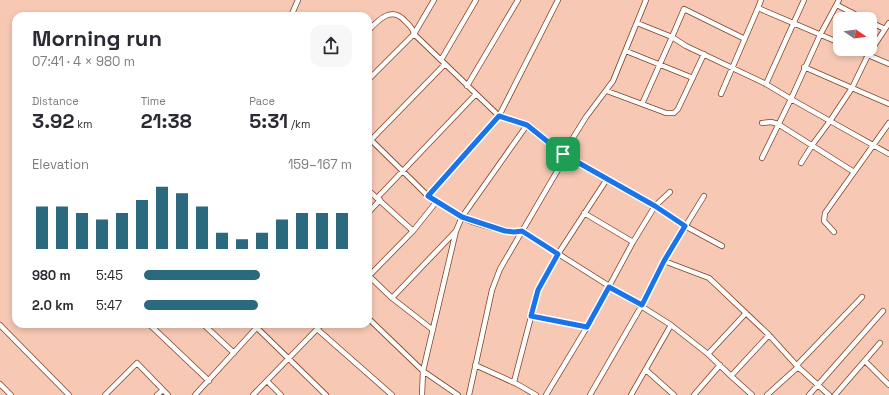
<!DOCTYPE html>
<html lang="en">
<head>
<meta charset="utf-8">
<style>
	:root { --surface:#fff; --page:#f7f7f7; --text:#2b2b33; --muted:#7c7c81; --accent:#2a697e }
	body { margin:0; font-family:"Space Grotesk",sans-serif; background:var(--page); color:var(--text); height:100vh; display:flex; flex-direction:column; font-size:15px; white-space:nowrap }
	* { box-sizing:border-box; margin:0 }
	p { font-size:13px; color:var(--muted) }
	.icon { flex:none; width:22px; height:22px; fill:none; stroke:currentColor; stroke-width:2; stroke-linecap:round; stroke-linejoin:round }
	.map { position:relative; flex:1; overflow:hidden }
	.sheet { position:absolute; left:12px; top:12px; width:360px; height:316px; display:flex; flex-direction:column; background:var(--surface); border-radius:12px; box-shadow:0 2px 6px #0003 }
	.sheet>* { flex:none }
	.needle { width:26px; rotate:103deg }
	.controls { position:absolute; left:833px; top:12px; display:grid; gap:8px }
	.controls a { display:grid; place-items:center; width:44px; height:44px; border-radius:8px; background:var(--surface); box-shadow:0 2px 6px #0003; font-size:20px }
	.pin { position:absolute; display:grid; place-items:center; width:34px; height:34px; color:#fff; margin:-17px; border-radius:8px; box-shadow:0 2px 6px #0006 }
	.round { display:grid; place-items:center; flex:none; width:42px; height:42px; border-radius:12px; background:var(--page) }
	.summary { display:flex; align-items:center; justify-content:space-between; height:68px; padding:0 20px }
	h1 { font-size:22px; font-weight:700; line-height:30px }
	.metrics { display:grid; grid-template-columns:repeat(3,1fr); gap:6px; height:68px; padding:4px 20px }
	.metrics div { display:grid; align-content:center }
	.metrics b { font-size:20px; font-weight:700 }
	.metrics small { font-size:11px; font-weight:400 }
	.metrics p { font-size:11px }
	.chart { height:112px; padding:8px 20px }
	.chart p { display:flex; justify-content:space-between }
	.chart svg { width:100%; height:72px; margin-top:4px; stroke:var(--accent); stroke-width:6 }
	ul { padding:0 20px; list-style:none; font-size:13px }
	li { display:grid; grid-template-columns:64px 48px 1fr; align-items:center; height:30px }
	li i { height:10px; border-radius:5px; background:var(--accent) }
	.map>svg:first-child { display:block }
</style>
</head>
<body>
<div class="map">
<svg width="889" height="395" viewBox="0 0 889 395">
	<rect width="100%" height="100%" fill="#f7c9b5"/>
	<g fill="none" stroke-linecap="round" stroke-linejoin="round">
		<g stroke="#824124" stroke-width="6">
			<path id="street" d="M761,0l-3,8 82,35
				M837,5l27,14
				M291,16l7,-16
				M870,22l15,7
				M637,23l35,14 -30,67
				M368,31c11,-12 24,-25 37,-10 4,4 8,7 9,13l85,82 28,9 36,29 92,52 30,20 37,20
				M745,39l-61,-30 -12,28 14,9 80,38 38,-84
				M854,49l14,6 21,-32
				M626,51l67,27
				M441,60l35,-60
				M889,64l-21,-9 -16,33 37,16
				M804,67l48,21 -22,33 59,33
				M368,80l46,-46 20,-34
				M766,84l25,15 29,-64 19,-35
				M467,86l51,-86
				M607,91l59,22h8l4,-4 26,-55
				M721,94l37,-86
				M762,123l9,-1 7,2 76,48
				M368,137l60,59
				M371,140l74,-76
				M563,154l23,-37 27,-36 33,-81
				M762,158l29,-59 39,22 -17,23 -12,19
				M368,190l45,41
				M377,198l99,-104
				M437,201c8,5 16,11 24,16 14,7 46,16 61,14l149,94 37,29 23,22 21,19
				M368,213l12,-13
				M584,213l49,29
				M834,232l-10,-11 1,-8 64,-90
				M664,261l45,17 60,57 29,32 31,28
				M369,276l23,22 41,32
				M368,277l45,-46 24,-30 -9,-5 71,-80 59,-116
				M392,298l63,-66
				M531,316l56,11
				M368,318l55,53 35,24
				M149,324l60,57
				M203,324l31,29
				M253,324l73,71
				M0,325l69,70
				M317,329l75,66
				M708,354l38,-41
				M865,361l24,24
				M475,365l42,19 19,11
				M797,365l65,-68
				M646,370l28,25
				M731,376l38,-41
				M267,381l14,14
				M514,382l24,-92 20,-36 49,-75
				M0,384l11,11
				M105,395l32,-32 31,32
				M157,395l6,-5
				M195,395l65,-71
				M253,395l69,-71
				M422,395l1,-24 33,-140 6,-14 65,-92
				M469,395l23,-105 8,-21 66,-113
				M546,395l41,-68 46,-85 22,-36 15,-14
				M590,395l52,-90 22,-44 40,-65
				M631,395l40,-70
				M694,395l26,-30
				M767,395l31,-28
				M809,395l74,-84
				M835,395l45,-52"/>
		</g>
		<use href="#street" stroke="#fff" stroke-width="4.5"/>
	</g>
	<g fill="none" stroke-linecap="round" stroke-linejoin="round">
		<g stroke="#fff" stroke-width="8">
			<path id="route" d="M499,116l28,9 36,29 92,52 30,20 -21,35 -22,44 -33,-18 -22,40 -56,-11 7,-26 20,-36 -36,-23 -8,1 -9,-1 -43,-14 -34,-21z"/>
		</g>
		<use href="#route" stroke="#1a73e8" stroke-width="5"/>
	</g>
</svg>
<div class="controls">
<a><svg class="needle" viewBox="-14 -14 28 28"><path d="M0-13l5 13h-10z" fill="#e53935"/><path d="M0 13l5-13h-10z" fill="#7c7c81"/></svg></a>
</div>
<div class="pin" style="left:563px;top:154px;background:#1e9e55"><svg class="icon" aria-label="arrive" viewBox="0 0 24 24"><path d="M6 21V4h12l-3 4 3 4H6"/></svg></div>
<section class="sheet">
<div class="summary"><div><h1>Morning run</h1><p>07:41 · 4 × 980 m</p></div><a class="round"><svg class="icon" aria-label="share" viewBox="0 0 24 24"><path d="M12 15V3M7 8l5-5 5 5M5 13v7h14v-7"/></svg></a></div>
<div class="metrics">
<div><p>Distance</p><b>3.92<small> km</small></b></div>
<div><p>Time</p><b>21:38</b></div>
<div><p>Pace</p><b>5:31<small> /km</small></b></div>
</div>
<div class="chart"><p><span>Elevation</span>159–167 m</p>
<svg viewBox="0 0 160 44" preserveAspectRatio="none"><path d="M5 44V18M15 44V18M25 44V22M35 44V26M45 44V22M55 44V14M65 44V6M75 44V10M85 44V18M95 44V34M105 44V38M115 44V34M125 44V26M135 44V22M145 44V22M155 44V22"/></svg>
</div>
<ul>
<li><b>980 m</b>5:45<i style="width:56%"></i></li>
<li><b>2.0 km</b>5:47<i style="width:55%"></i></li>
</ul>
</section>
</div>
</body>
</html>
